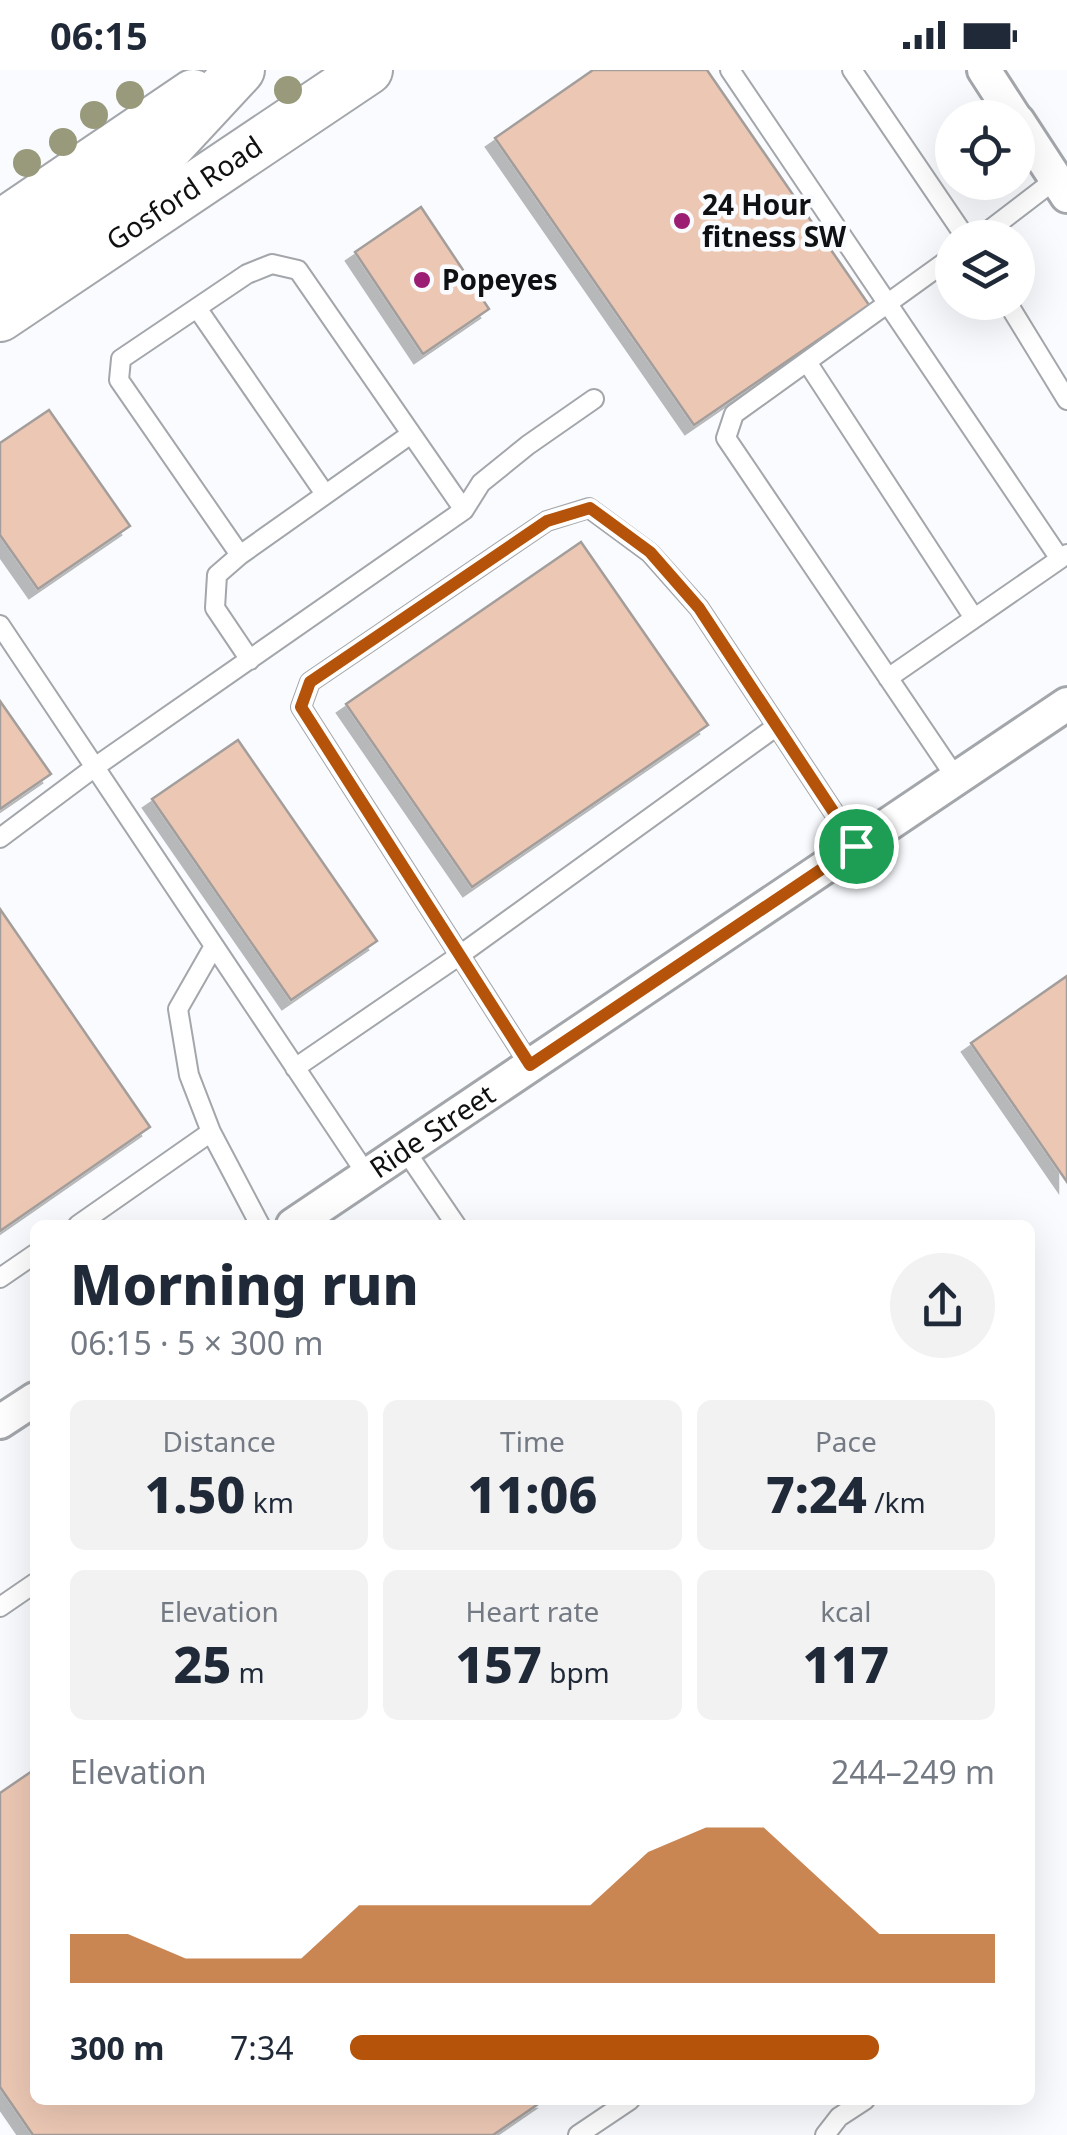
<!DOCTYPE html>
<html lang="en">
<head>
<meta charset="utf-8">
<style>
	:root { --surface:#fff; --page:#f2f2f3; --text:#1f2937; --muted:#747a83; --accent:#b45309 }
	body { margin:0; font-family:"Noto Sans",sans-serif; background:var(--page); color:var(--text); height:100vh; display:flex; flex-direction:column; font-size:38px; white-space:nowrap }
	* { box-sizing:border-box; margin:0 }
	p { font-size:32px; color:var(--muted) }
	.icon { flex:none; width:55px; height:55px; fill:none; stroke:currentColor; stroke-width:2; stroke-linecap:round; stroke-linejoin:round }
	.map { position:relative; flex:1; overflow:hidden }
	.sheet { position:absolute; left:30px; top:1150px; width:1005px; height:885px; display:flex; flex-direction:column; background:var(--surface); border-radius:15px; box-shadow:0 10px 40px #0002 }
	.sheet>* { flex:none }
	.controls { position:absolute; left:935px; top:30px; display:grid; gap:20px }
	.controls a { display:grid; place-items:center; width:100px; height:100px; border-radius:50%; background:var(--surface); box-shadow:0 10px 40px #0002; font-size:50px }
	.pin { position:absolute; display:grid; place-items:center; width:85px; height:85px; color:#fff; margin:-42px; border:5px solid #fff; border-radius:50%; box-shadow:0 2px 10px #0007 }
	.round { display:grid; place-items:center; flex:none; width:105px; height:105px; border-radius:52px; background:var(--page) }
	.overview { display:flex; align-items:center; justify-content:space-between; height:170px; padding:0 40px }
	h1 { font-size:55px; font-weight:800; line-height:75px }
	.stats { display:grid; grid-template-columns:repeat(3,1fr); gap:15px; height:170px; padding:10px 40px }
	.stats div { display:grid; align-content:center; border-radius:15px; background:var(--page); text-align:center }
	.stats b { font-size:50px; font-weight:800 }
	.stats small { font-size:28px; font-weight:400 }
	.stats p { font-size:28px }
	.chart { height:280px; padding:20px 40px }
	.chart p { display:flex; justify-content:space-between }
	.chart svg { width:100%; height:180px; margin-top:10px; fill:var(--accent); opacity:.7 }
	ul { padding:0 40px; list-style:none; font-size:32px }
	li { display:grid; grid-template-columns:160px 120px 1fr; align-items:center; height:75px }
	li i { height:25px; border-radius:12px; background:var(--accent) }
	.status { display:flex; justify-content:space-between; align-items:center; height:70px; padding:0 50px; background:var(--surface); direction:ltr }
	.status svg { height:28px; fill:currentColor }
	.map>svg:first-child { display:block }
</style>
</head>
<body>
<div class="status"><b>06:15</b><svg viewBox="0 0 49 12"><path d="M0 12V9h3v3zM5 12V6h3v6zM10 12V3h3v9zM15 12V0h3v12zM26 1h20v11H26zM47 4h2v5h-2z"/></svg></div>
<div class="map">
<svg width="1067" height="2065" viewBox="0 0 1067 2065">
	<defs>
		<filter id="shadow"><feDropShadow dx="-9" dy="9" stdDeviation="0" flood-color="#0004"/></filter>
	</defs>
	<rect width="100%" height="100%" fill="#f9fbfe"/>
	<path fill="#ecc8b4" stroke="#a39e9c" stroke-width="2.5" filter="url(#shadow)" d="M593,0h114l162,235 -175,120 -199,-287z
		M421,137l68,102 -66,45 -68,-102z
		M49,340l81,116 -92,63 -38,-54v-92z
		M581,472l127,183 -236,162 -126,-183z
		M0,631l51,73 -51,35z
		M238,670l139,201 -86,59 -139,-201z
		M0,839l150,218 -150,104z
		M1067,906v206l-96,-139z
		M35,1699v331h509l-51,35h-460l-33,-48v-294z"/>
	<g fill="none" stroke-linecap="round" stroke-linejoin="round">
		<g stroke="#a3a6aa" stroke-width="22">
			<path id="service" d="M730,0l330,489 7,-5
				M852,0l114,168
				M979,168l77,-59
				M952,187l-218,157 -8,24 230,340
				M1007,232l60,98
				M197,238l128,186
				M807,292l167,256
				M464,440l17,-27 47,-38 66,-46
				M240,485l-23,20 -2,33 35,52
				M0,555l367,550
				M888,608l172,-119
				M0,768l95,-71 369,-257 -166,-240 -26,-6 -25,10 -126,85 -2,21 121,175 171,-121
				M214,876l-36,63 11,66 22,57 49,93
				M530,995l-229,-358 9,-25 237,-161 42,-13 61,45 49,55 157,238
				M295,998l165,-113 317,-229
				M405,1080l51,75
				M78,1155l133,-93
				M0,1208l35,-24
				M0,1537l35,-24
				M578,2065l52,-35
				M825,2065l14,-18 26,-17"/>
		</g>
		<g stroke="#a3a6aa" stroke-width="38">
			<g id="minor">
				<path d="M984,0l31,48"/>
				<path d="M1018,51l49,75"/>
				<path id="s1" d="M293,1155l774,-521"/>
				<path d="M0,1352l35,-23"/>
			</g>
		</g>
		<g stroke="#a3a6aa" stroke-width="52">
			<g id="secondary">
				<path d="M0,155l193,-131"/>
				<path d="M0,199l149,-101 91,-98"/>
				<path id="s2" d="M0,247l368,-247"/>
			</g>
		</g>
		<use href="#service" stroke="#fff" stroke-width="18"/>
		<use href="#minor" stroke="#fff" stroke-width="32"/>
		<use href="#secondary" stroke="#fff" stroke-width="48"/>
	</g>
	<g fill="#989a7b">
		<circle cx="288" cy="20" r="14"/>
		<circle cx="130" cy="25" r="14"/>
		<circle cx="94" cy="45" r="14"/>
		<circle cx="63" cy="72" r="14"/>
		<circle cx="27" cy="93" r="14"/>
	</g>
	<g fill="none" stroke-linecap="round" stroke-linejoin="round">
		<g stroke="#fff" stroke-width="20">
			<path id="route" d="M590,438l60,44 49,56 157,238 -326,219 -229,-358 9,-25 237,-161z"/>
		</g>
		<use href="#route" stroke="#b45309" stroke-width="12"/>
	</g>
	<g fill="#9c1e73" stroke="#f9fbfe" stroke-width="4">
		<circle cx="682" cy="151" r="10"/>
		<circle cx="422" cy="210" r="10"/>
	</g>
	<g text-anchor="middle" stroke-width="9" stroke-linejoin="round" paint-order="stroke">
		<g font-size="28" fill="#0f1012" stroke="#f9fbfe">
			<text dy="10" stroke="none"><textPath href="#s2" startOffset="222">Gosford Road</textPath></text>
			<text dy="10" stroke="none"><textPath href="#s1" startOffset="168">Ride Street</textPath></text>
		</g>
		<g font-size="28" font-weight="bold" fill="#0f1012" stroke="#f9fbfe" text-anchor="start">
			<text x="702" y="145">24 Hour<tspan x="702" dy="32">fitness SW</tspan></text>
			<text x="442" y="220">Popeyes</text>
		</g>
	</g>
</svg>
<div class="controls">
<a><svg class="icon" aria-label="locate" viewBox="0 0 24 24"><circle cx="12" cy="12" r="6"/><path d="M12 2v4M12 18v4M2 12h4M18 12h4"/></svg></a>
<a><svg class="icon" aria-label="layers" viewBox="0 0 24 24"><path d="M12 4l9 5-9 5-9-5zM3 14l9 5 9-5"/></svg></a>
</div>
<div class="pin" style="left:856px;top:776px;background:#1e9e55"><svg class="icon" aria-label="arrive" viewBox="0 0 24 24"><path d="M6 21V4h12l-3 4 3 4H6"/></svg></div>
<section class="sheet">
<div class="overview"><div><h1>Morning run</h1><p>06:15 · 5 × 300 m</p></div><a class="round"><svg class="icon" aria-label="share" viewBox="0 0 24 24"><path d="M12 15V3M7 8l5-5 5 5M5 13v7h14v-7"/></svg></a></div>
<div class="stats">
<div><p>Distance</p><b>1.50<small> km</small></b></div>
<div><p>Time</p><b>11:06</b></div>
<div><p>Pace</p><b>7:24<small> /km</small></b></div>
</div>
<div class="stats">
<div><p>Elevation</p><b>25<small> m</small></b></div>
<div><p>Heart rate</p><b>157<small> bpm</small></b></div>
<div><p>kcal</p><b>117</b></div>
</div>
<div class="chart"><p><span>Elevation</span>244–249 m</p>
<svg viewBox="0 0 160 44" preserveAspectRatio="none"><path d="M0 44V32L10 32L20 38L30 38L40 38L50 25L60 25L70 25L80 25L90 25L100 12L110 6L120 6L130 19L140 32L150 32L160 32V44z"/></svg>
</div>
<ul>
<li><b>300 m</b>7:34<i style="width:82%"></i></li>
</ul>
</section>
</div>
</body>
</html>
